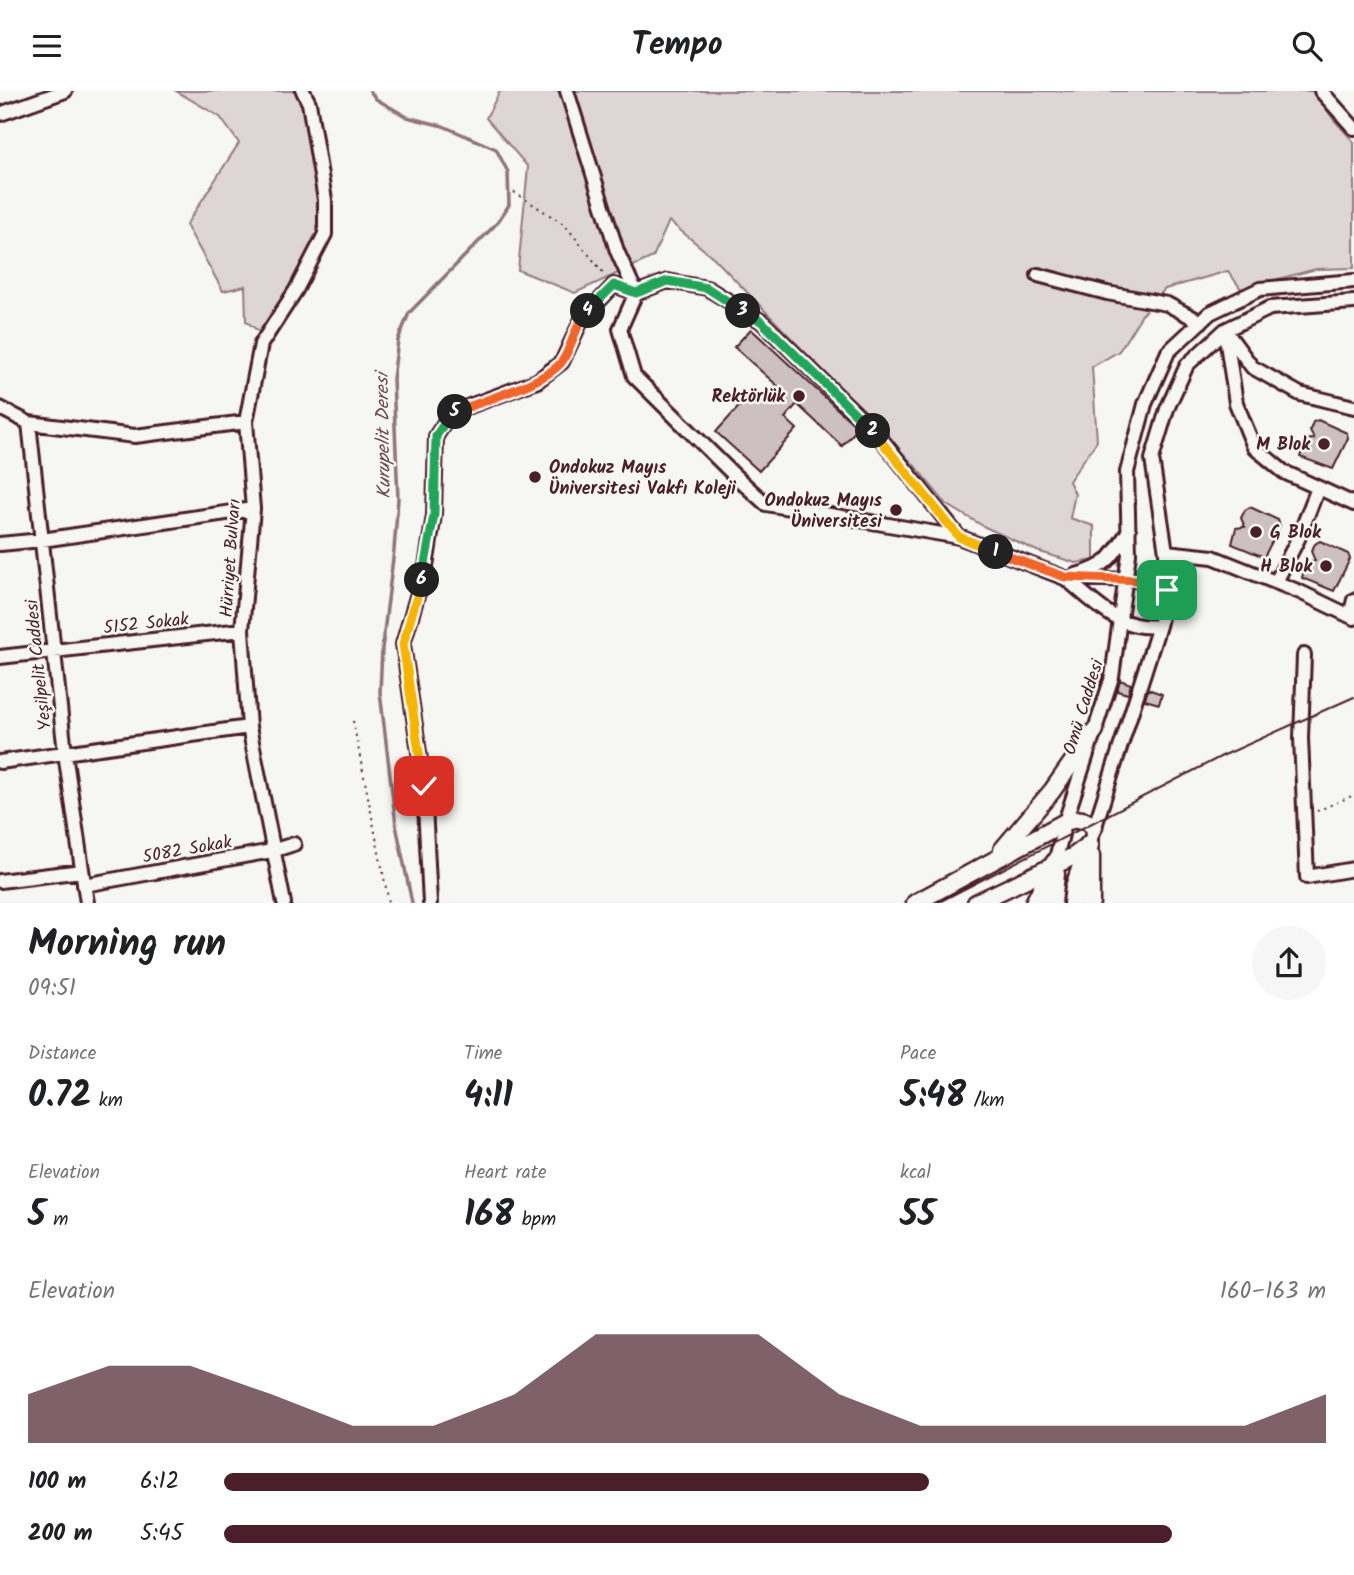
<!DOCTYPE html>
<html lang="en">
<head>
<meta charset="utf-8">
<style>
	:root { --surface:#fff; --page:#f6f6f6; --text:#202124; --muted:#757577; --accent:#4a1f2b }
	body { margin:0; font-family:Kalam,sans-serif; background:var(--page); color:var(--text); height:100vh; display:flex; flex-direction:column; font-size:26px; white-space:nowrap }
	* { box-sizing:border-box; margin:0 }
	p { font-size:23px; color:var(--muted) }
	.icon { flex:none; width:38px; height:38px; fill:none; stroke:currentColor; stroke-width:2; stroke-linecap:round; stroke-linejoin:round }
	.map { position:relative; height:812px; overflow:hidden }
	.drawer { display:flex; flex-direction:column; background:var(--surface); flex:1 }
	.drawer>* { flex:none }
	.pin { position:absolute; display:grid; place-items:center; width:60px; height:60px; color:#fff; margin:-30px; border-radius:14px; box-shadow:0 4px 10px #0006 }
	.km { position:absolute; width:35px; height:35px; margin:-18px; border-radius:50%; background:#222; color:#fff; font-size:19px; line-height:35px; text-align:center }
	.round { display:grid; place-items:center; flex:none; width:74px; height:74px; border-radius:37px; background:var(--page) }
	.headline { display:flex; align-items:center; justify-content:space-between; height:119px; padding:0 28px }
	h1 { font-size:38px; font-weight:800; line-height:52px }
	.metrics { display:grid; grid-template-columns:repeat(3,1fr); gap:10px; height:119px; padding:7px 28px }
	.metrics div { display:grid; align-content:center }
	.metrics b { font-size:35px; font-weight:800 }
	.metrics small { font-size:19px; font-weight:400 }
	.metrics p { font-size:19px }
	.chart { height:196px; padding:14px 28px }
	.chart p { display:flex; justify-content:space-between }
	.chart svg { width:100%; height:126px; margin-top:7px; fill:var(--accent); opacity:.7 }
	ul { padding:0 28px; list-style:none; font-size:23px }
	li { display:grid; grid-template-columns:112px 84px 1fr; align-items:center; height:52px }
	li i { height:18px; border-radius:9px; background:var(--accent) }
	header { display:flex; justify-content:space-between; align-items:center; height:91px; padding:0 28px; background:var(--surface); font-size:32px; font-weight:800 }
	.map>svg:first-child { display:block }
</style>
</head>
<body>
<header><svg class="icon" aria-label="menu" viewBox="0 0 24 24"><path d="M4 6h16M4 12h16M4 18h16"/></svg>Tempo<svg class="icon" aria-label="search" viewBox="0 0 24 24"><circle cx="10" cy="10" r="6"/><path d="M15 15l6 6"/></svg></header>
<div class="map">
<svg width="1354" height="812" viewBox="0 0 1354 812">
	<rect width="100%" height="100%" fill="#f6f6f2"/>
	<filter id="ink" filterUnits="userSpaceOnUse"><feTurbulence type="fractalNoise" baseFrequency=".0143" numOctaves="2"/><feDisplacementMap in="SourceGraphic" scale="14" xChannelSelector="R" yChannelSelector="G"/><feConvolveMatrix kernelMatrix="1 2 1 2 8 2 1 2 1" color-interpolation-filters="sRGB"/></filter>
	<g filter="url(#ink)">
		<path fill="#ddd6d5" stroke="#947a80" stroke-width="2" d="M176,0h125l8,12 16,131 -60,103 -19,-16 -1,-35 -22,5 -37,-66 53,-82 -19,-26z
			M500,0h814l19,28 21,23v126l-38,1 -75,20 -13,-18 -63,18 -22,24 -24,38 -27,16 5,74 -28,40 6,13 -5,24 24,8v34l-18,3 -39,-12 -52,-24 -39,-23 -32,-39 -200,-207 -45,-37 -16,36 -78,36 -57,-23 10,-103 -42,-49z"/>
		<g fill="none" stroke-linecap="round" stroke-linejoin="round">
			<path stroke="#8e747a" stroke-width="3.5" d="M370,0l6,8 31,18 36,9 53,23 12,23 1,33 -12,18 -88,90 -11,27 -5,39 5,120 -4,51 -12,99 -2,43 16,133 16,78"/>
		</g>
		<path fill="#ccc1c0" stroke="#4a1f2b" stroke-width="2" d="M751,238l107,99 -16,18 -45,-42 -12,14 12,11 -38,42 -43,-39 38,-42 13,12 13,-14 -46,-41z
			M1318,329l29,13 1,5 -15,31 -33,-12 5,-17 9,-1 -4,-9 3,-8z
			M1250,416l28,13 2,6 -16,31 -32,-13 4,-16 9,-1 -4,-9 4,-8z
			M1320,450l28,13 2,5 -16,32 -32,-13 4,-16 9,-1 -4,-10 4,-7z
			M1095,581l8,3 -3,10 -9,-3z
			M1120,589l11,4 -3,10 -11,-3z
			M1148,598l14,5 -3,10 -14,-4z"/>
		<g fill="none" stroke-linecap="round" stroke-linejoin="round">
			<g stroke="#4a1f2b" stroke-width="18">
				<path id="minor" d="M1321,0l33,37
					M0,23l65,-23
					M1038,184l69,18 60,11 34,18
					M1225,239l11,73 18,44 30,25 70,32
					M1227,242l25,34 48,27 54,13
					M0,317l29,15 106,13 111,-14 7,87 -11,121 7,97 35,176
					M246,331l15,-78 35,-54 29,-56v-34l-16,-97 -6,-12
					M29,332l36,330 22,150
					M959,446l-81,-102 -117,-114 -54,-33 -39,-7 -32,12 -16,36 14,47 100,99 32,29 193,33 106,41 74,2 11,1 17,9
					M0,453l42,-4 211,-31
					M1166,461l47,5 87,35 54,26
					M1076,484c33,-9 36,-18 53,-45
					M1065,487c30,24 53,53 94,48
					M1276,491l22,-43 20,-51
					M1350,525l4,-16
					M1304,564l-3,83 6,139 47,-8
					M0,566l242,-27
					M0,671l249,-35
					M1089,754l70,-219 8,-36 -1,-38 -14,-93 15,-50 20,-44 38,-35 45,-22 84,-6
					M1055,772l10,-41 47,-145 17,-123 -2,-82 18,-68 23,-52 42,-39 50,-24 94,-8
					M0,790l82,-10
					M84,794l188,-34 22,-7
					M430,812l-6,-117 -21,-142 23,-78 8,-51 2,-79 15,-23 86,-32 25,-19 20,-43 32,-34 22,8 -19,-42 -50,-160"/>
			</g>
			<g stroke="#4a1f2b" stroke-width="21">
				<path id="major" d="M1002,759l50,-59 43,-61
					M915,812l150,-81c13,-4 19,-4 29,5
					M976,812l98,-47 15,-11"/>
			</g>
			<g stroke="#4a1f2b" stroke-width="23">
				<path id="highway" d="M1090,765v47
					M1035,812l20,-40
					M1052,812l3,-29
					M1073,812l2,-16 14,-42"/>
			</g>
			<path stroke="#4a1f2b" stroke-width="2" stroke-dasharray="2 5" stroke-linecap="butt" d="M514,101l51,33 41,51
				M353,630l36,182
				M1317,720l37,-16"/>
			<use href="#minor" stroke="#f6f6f2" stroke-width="12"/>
			<use href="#major" stroke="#f6f6f2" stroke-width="16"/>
			<use href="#highway" stroke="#f6f6f2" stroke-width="18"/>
			<path stroke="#4a1f2b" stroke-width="2" d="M937,812l285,-147 132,-59"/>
		</g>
	</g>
	<g fill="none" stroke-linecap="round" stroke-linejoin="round" filter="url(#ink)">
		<g stroke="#fff" stroke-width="14">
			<path id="split-1" d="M996,461l69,25 74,3 11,1 17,9"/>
		</g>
		<g stroke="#fff" stroke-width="14">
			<path id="split-2" d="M873,340l86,106 37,15"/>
		</g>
		<g stroke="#fff" stroke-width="14">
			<path id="split-3" d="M743,220l18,10 112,110"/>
		</g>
		<g stroke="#fff" stroke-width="14">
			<path id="split-4" d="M588,220l26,-26 22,8 32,-12 39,7 36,23"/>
		</g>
		<g stroke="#fff" stroke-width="14">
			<path id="split-5" d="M455,321c26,-11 93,-29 108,-52 10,-16 12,-35 25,-49"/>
		</g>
		<g stroke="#fff" stroke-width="14">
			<path id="split-6" d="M422,489l12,-65 2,-79 15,-23 4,-1"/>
		</g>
		<g stroke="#fff" stroke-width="14">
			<path id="split-7" d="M422,489l-19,64 21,142"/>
		</g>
		<use href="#split-1" stroke="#f0652b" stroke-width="9"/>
		<use href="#split-2" stroke="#f5b400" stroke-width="9"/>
		<use href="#split-3" stroke="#22a559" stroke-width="9"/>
		<use href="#split-4" stroke="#22a559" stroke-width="9"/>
		<use href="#split-5" stroke="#f0652b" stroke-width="9"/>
		<use href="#split-6" stroke="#22a559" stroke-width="9"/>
		<use href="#split-7" stroke="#f5b400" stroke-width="9"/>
	</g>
	<g fill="#4a1f2b" stroke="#f6f6f2" stroke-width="2.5">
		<circle cx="799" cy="305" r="7"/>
		<circle cx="1324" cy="353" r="7"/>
		<circle cx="535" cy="386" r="7"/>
		<circle cx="896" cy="419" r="7"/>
		<circle cx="1256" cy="441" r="7"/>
		<circle cx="1326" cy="475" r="7"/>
	</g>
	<g text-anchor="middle" stroke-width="5" stroke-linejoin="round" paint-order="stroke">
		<g font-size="18" font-weight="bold" fill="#4a1f2b" stroke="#f6f6f2" text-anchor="end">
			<text x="785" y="311">Rektörlük</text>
			<text x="1310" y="359">M Blok</text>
			<text x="549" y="382" text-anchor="start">Ondokuz Mayıs<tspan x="549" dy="21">Üniversitesi Vakfı Koleji</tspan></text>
			<text x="882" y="415">Ondokuz Mayıs<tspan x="882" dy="21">Üniversitesi</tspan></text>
			<text x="1270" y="447" text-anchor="start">G Blok</text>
			<text x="1312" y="481">H Blok</text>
		</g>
		<g font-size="18" fill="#4a1f2b" stroke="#f6f6f2">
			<text transform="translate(230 467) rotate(-86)" y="6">Hürriyet Bulvarı</text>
			<text transform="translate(146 532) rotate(-6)" y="6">5152 Sokak</text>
			<text transform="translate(38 574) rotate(-96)" y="6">Yeşilpelit Caddesi</text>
			<text transform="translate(1083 616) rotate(-73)" y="6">Omü Caddesi</text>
			<text transform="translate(187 758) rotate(-10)" y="6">5082 Sokak</text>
		</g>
		<g font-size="19" font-style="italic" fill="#6c4a52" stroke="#f6f6f2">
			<text transform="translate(382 345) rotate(-91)" y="7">Kurupelit Deresi</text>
		</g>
	</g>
</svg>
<div class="pin" style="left:1167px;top:499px;background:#1e9e55"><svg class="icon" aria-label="arrive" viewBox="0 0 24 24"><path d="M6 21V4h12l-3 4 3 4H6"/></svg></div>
<div class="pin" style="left:424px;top:695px;background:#d93025"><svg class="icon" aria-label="check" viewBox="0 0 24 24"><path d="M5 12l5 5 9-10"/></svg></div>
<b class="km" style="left:996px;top:461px">1</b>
<b class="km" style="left:873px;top:340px">2</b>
<b class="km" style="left:743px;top:220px">3</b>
<b class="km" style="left:588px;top:220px">4</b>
<b class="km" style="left:455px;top:321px">5</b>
<b class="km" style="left:422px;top:489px">6</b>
</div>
<section class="drawer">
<div class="headline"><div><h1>Morning run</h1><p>09:51</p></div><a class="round"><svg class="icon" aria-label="share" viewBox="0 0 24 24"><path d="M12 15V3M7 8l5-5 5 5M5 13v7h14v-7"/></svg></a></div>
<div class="metrics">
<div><p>Distance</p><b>0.72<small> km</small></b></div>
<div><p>Time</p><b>4:11</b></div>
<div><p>Pace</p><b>5:48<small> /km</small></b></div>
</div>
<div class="metrics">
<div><p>Elevation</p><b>5<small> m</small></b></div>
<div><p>Heart rate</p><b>168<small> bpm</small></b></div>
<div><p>kcal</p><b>55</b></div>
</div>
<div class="chart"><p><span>Elevation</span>160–163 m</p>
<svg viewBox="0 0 160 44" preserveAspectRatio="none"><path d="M0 44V27L10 17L20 17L30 27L40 38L50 38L60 27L70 6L80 6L90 6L100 27L110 38L120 38L130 38L140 38L150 38L160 27V44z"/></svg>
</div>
<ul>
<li><b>100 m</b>6:12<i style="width:64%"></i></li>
<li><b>200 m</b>5:45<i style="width:86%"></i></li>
</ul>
</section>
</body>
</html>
